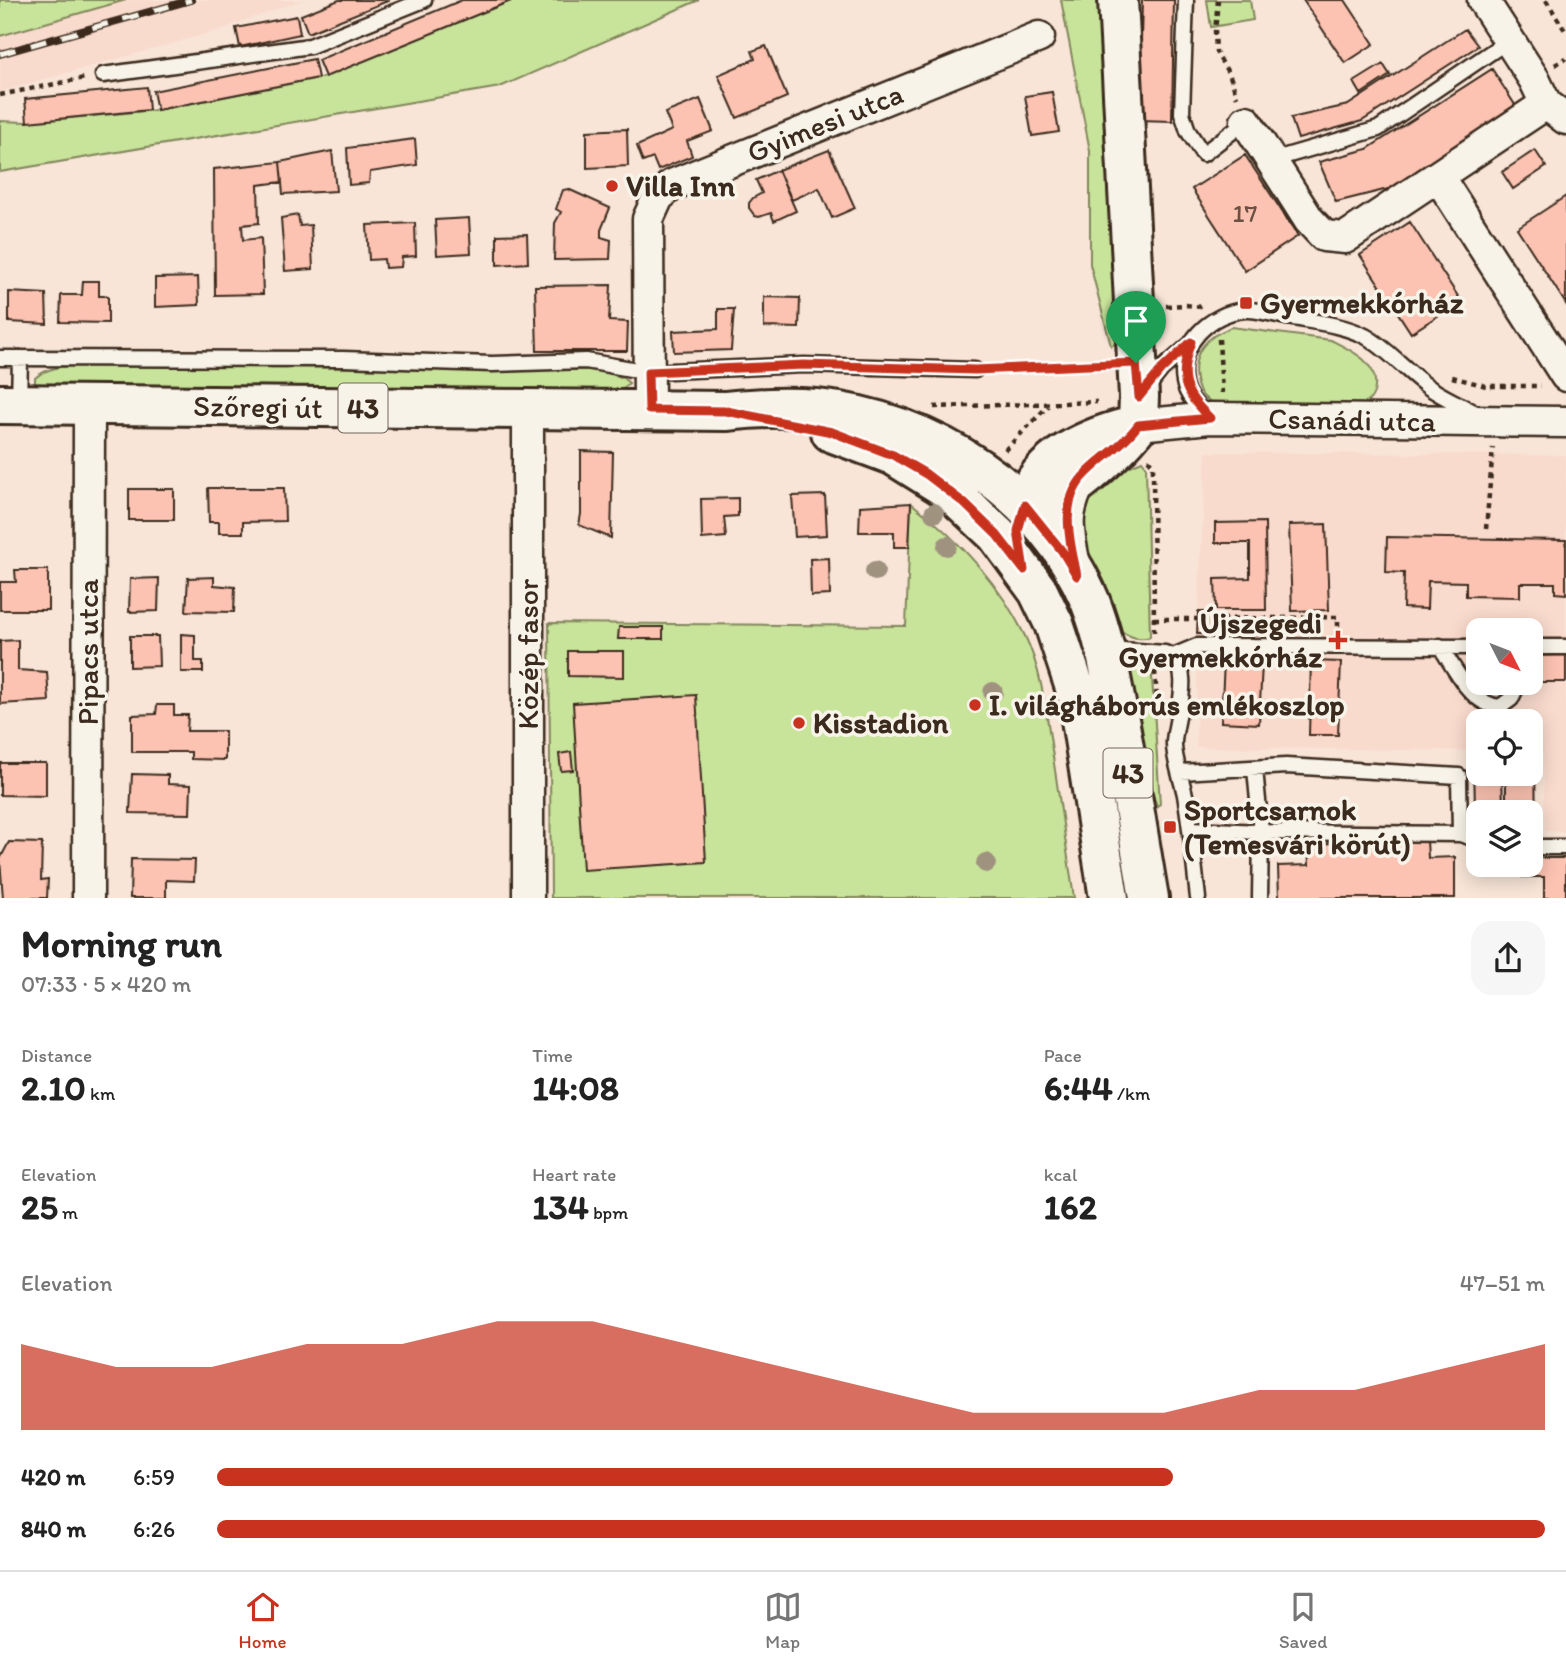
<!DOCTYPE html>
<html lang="en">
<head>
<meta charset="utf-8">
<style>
	:root { --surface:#fff; --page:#f6f6f6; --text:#222; --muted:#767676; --line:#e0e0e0; --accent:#c8321e }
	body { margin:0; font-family:Itim,sans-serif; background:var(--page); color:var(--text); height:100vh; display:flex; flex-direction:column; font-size:26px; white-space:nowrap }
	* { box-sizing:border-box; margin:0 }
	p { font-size:23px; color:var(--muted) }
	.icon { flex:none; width:38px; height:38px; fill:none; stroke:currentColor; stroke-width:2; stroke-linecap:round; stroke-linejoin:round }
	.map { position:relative; height:898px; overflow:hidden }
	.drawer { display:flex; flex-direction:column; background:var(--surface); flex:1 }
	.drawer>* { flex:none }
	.needle { width:46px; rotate:132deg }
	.tools { position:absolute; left:1466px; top:618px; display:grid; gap:14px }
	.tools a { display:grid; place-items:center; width:77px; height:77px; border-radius:14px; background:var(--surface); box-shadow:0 4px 18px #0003; font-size:35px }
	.pin { position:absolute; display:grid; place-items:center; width:60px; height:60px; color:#fff; margin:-72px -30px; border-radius:50% 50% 50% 0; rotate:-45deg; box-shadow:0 0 7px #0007 }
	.pin .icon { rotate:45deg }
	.round { display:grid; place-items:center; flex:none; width:74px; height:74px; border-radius:21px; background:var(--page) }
	.overview { display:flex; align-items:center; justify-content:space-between; height:119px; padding:0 21px }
	h1 { font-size:38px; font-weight:700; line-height:52px }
	.metrics { display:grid; grid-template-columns:repeat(3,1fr); gap:10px; height:119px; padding:7px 21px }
	.metrics div { display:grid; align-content:center }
	.metrics b { font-size:35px; font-weight:700 }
	.metrics small { font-size:19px; font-weight:400 }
	.metrics p { font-size:19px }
	.chart { height:196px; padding:14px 21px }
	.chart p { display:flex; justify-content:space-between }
	.chart svg { width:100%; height:126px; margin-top:7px; fill:var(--accent); opacity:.7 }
	ul { padding:0 21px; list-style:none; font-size:23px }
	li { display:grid; grid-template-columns:112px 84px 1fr; align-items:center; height:52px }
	li i { height:18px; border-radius:9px; background:var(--accent) }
	.tab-bar { display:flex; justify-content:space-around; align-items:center; height:98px; border-top:2px solid var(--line); background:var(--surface); font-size:19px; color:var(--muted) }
	.tab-bar a { display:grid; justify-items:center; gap:4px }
	.tab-bar .current { color:var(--accent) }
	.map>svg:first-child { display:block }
</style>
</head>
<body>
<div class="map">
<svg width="1566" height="898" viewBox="0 0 1566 898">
	<rect width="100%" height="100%" fill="#f8e5d8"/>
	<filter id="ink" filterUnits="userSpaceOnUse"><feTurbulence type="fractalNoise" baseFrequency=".0143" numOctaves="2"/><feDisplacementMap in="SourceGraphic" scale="14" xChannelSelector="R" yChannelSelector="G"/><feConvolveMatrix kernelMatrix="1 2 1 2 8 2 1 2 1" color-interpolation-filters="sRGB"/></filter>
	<g filter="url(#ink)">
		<path fill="#f9dbcd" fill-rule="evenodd" d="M126,0h176l-85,31 -217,61v-56z
			M1206,452l360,3v377l-21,-1 -2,-79 -12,-1v-30h-52v30l-283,-4 2,-135zM1479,630h52v52h-52z"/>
		<path fill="#c8e39a" stroke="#82865c" stroke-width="2" d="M0,0h126l-126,36z
			M513,0h186l-199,87 -500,85v-51l27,1 130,-12 168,-33z
			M1061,0h43l22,337 -15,9 -21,-82v-113z
			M1207,0h43l3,20 -42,7z
			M1231,327l100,13c20,10 47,22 44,47 -1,11 -7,16 -17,20l-136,-2c-4,-1 -8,-1 -11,-3 -19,-9 -20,-42 -8,-56 7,-10 18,-14 28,-19z
			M89,365l510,5 24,8 6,5 -6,6 -13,4 -566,-3 -9,-6v-6c14,-13 36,-12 54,-13z
			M1142,461l4,5 4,171c-11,3 -22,0 -31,-8l-32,-73 -11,-46 40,-38z
			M911,503c46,35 88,80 114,133 17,35 21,76 27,114 7,49 15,99 22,148h-523l-2,-275 357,3z
			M1151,661l9,143 -3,2 -12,-34 -16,-98 3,-6z"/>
		<path fill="#fcc3b2" stroke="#3b2a1e" stroke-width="2" d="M339,0h51l-82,33 -7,-18z
			M462,0h51l-188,77 -7,-17z
			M1142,0h32l-2,121 -33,-1z
			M1303,0h42l29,44 -29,19z
			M297,16l3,18 -60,13 -4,-19z
			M1465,29l13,17 -116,75 -64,18 -7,-21 57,-13z
			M766,46l21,51 -50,21 -19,-43 37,-16 -3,-8z
			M314,59l4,19 -161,32 -4,-19z
			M1383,64l7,11 -29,19 -7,-12z
			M1492,69l25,39 -121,79 -60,15 -17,-40 48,-13z
			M147,87l2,23 -122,12 -2,-23z
			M1052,92l7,40 -27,4 -7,-40z
			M700,99l13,32 -26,10 5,15 -34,14 -5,-12 -10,4 -6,-16 35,-16 -7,-17z
			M627,129l1,37 -41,2v-37z
			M415,139l2,26 -47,7 -1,11 -20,2 -2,-37z
			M829,150l26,58 -23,10 -13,-30 -27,12 -14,-30z
			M1535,150l11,17 -33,22 -11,-17z
			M332,151l4,40 -53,3 -3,-32z
			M1245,155l53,81 -53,35 -53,-82z
			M280,162l2,20 -24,3 1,38 -17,2 1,15 18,-2 2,56 -48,1 -1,-126z
			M778,170l18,41 -22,10 -3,-8 -12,4 -4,-1 -6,-8v-5l4,-5 9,-5 -6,-13z
			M568,189l42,19 -9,22v7l10,3 -1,19 -56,1 1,-37 6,-11 -5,-3 7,-19z
			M1566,196v108l-49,-76z
			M298,215l2,11 11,-1 2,44 -28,2 -4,-53z
			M469,218l2,35 -34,2 -2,-35z
			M1410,222l51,79 -50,32 -51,-78z
			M415,223l1,33 -14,1 -1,10 -16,1 -1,-9 -15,1 -2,-35z
			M527,234l1,29 -31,2v-30z
			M198,277l1,28 -44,2v-29z
			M83,281h16v15h9v27l-48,-1 1,-27h21z
			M611,285l-2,36 19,1 -1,29h-90l-2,-65z
			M9,292l37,2 1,30 -38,-2z
			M764,297l36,1 -1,30 -35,-1z
			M718,309h16l-3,41 -57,2 -1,-21 45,-2z
			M581,451l32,1 -2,86 -32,-13 2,-11z
			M208,488h76l1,33 -42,1v11h-24v-11h-10z
			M129,489h45v31h-45z
			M825,495l2,40 -32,2 -3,-41z
			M738,498v18l-14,1 2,20 -24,2 -1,-40z
			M911,503l-2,44h-15v-15h-35l1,-26z
			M1265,522l1,88h-50l-1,-31 35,-1v-35h-35v-20z
			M1326,524l3,86 -37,1 -3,-86z
			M1387,537l179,3v54l-11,-1v-10h-35v14l-54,-1v-14l-38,-1 -1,28 -24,-1 1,-35 -18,-1z
			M829,558l1,37 -19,1 -1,-37z
			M15,570h33v40h-48v-28h16z
			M214,577v8l21,2 -1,25 -48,-1 2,-33z
			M159,578l-1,33 -29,1 1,-33z
			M1198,612h14v22h-15z
			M619,627h44v12h-45z
			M181,634l14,1v26h8v11h-22z
			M130,636h28l1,30 -29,1z
			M18,640v30l29,2 2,29 -49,3v-63z
			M568,651h56v26l-56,-1z
			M1566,655v27h-35v-26z
			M1224,661l38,2 -3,61 -38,-2z
			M1311,661l30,1 -3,73h-29z
			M696,695l10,167 -123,8 -10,-167z
			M157,705h17v10h14l-1,16h38v29l-34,-1v-7h-59v-37l24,-1z
			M571,752l2,18 -12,1 -2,-17z
			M1531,759h4l1,71h-5v-18h-25v-38h25z
			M1479,761v13h23l1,33 -28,1 -1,-46z
			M0,763h46v33l-46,-1z
			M132,774l36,1v9l23,1 -1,29 -60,-1z
			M1427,840l1,18 27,-1v41h-176l-1,-32 31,-1 -1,-21z
			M9,842l33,1 -1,37 7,-1 -1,19h-44l-3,-39z
			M1531,858h35v40h-22v-21h-22v-13h9z
			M131,859l64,1 -1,21 -28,-1v18h-36z"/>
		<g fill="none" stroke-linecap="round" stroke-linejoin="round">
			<g stroke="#3b2a1e" stroke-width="19">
				<path id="lane" d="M1186,0l-4,113 6,18 15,23 43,-33
					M103,75l207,-29 114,-46
					M1272,160l106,-31 131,-89
					M0,358l343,1 149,5 94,-3 62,11 156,-7 171,5
					M1146,389l15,-19 27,-24
					M19,403l1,-45
					M1208,416c-10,-9 -22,-20 -24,-34 -7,-38 26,-69 61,-72 14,-1 29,5 42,7 26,5 54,7 78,19 22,12 41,35 62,50 15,11 34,19 51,28
					M1440,646c16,24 30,58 60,61l11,-8 8,-17
					M1531,647h35
					M1108,649l57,4c32,11 10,65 9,89 -1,15 8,38 11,53 6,35 9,69 13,103
					M1173,656l24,-10 282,1
					M1255,769l6,63 -1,66
					M1181,772l105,-6 173,10 1,58
					M1191,829l70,3 199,2 19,6
					M1531,847h35"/>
			</g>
			<g stroke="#3b2a1e" stroke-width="35">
				<path id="street" d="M1483,0l51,79 12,25 20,15
					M1546,104l-108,72 128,200
					M1246,121l63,99 15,16 21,2 93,-62
					M649,410l-1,-191 10,-22 14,-12 367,-148
					M1138,425l72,-7 356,4
					M1075,565c-8,-38 -11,-50 7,-87
					M88,898l1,-493
					M528,898v-489"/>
			</g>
			<g stroke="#3b2a1e" stroke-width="44">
				<path id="secondary" d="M1118,0l21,396 -1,29
					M1138,425c-15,21 -67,69 -92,77 -6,2 -14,3 -21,3 11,-48 69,-70 113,-80z"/>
			</g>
			<g stroke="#3b2a1e" stroke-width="44">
				<path id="primary" d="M0,404l726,7c30,-3 60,-5 90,-2 115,11 229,84 274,192 14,35 20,72 27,108 12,63 21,126 32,189
					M831,432l62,23 56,35 48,45 41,56 16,33 23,70 32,204"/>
			</g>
			<path stroke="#3b2a1e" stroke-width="4.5" stroke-dasharray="5 5" stroke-linecap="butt" d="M1218,0l-3,31 1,21 14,24 7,21
				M1546,0l20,32
				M1555,65l11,-7
				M0,95l85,-17
				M1166,306l20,-1 16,2
				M1219,339l3,54
				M993,370l114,-6
				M1452,377l34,9h55
				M934,407l163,-5
				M1005,450l43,-44
				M1148,459l5,5 1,170
				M1486,529l7,-81
				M1154,619h44
				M1212,619l126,-2v13
				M1155,671l3,44"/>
			<use href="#lane" stroke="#f7f3e8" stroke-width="14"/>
			<use href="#street" stroke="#f7f3e8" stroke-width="30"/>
			<use href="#secondary" stroke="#f7f3e8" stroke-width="38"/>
			<use href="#primary" stroke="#f7f3e8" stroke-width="38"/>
			<g stroke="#3b2a1e" stroke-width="8">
				<path id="rail" d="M0,54l191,-54"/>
			</g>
			<use href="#rail" stroke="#f7f3e8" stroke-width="5" stroke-dasharray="16" stroke-linecap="butt"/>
		</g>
		<g fill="#9f927f">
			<circle cx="934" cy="513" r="10"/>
			<circle cx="947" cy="546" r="10"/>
			<circle cx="875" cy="571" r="10"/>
			<circle cx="993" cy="692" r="10"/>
			<circle cx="986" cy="863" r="10"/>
		</g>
	</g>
	<g fill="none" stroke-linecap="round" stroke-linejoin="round" filter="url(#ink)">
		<g stroke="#fff" stroke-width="14">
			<path id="route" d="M1191,342c-13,35 -8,51 19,76l-72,7c-15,21 -38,33 -55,52 -25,28 -12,67 -6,99l-15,-25 -37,-46 -7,26 6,39 -27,-35 -33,-32 -38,-29 -33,-19 -61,-23 -106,-21 -77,-1 -1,-38 156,-7 171,5 161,-7 3,34 22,-27z"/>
		</g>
		<use href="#route" stroke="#c8321e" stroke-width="9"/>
	</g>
	<g fill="#c8321e" stroke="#f7f3e8" stroke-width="2.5">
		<circle cx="612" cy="186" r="7"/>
		<rect x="1239" y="296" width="14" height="14" rx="3.5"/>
		<path d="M1334.5 629.5h7v7h7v7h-7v7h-7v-7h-7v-7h7z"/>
		<circle cx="975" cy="705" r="7"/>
		<circle cx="799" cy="723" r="7"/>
		<rect x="1163" y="820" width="14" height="14" rx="3.5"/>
	</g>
	<g text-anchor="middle" stroke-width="7" stroke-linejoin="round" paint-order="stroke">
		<g font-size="26" fill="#6b5043">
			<text x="1245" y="222">17</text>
		</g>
		<g fill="#f7f3e8" stroke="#73665b" stroke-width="2">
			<rect x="338.5" y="383.5" width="49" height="49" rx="5"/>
			<rect x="1103.5" y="748.5" width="49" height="49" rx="5"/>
		</g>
		<g font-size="28" font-weight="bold" fill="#3b2a1e">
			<text x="363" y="418">43</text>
			<text x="1128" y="783">43</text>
		</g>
		<g font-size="30" fill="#3b2a1e" stroke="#f7f3e8">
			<text transform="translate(825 123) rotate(-22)" y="10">Gyimesi utca</text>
			<text transform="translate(258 407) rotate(1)" y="10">Szőregi út</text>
			<text transform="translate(1352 420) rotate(1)" y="10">Csanádi utca</text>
			<text transform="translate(88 652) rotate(-90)" y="10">Pipacs utca</text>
			<text transform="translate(528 654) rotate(-90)" y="10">Közép fasor</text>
		</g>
		<g font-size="30" font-weight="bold" fill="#3b2a1e" stroke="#f7f3e8" text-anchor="start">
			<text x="626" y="196">Villa Inn</text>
			<text x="1260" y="313">Gyermekkórház</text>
			<text x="1322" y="633" text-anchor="end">Újszegedi<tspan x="1322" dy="34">Gyermekkórház</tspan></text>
			<text x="989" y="715">I. világháborús emlékoszlop</text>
			<text x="813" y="733">Kisstadion</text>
			<text x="1184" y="820">Sportcsarnok<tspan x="1184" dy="34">(Temesvári körút)</tspan></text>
		</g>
	</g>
</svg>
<div class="tools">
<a><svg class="needle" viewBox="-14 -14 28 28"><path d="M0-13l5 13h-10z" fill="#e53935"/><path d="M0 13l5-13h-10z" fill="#767676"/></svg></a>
<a><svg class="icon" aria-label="locate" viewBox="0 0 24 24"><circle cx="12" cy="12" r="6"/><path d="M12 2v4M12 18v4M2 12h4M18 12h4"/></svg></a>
<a><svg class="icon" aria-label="layers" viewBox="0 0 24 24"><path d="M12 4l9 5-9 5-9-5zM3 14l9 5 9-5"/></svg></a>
</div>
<div class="pin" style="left:1136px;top:363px;background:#1e9e55"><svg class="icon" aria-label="arrive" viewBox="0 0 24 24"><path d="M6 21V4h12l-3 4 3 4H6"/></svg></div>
</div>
<section class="drawer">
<div class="overview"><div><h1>Morning run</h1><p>07:33 · 5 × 420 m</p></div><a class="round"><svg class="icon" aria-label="share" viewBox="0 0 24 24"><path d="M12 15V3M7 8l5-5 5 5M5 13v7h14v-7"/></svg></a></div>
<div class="metrics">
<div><p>Distance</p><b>2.10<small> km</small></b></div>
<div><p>Time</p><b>14:08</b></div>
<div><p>Pace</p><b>6:44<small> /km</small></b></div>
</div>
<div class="metrics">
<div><p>Elevation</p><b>25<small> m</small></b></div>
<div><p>Heart rate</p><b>134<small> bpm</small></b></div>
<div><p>kcal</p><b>162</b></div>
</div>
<div class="chart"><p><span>Elevation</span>47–51 m</p>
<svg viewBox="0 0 160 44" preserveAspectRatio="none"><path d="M0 44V14L10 22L20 22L30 14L40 14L50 6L60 6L70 14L80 22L90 30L100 38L110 38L120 38L130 30L140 30L150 22L160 14V44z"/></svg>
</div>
<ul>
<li><b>420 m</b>6:59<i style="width:72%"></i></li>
<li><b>840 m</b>6:26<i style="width:100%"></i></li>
</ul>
</section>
<nav class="tab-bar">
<a class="current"><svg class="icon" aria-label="home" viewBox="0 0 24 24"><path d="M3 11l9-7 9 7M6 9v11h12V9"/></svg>Home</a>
<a><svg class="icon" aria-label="map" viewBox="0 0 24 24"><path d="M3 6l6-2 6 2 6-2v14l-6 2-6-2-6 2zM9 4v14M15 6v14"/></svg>Map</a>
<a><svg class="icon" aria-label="saved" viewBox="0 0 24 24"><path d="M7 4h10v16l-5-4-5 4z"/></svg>Saved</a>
</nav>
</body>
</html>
